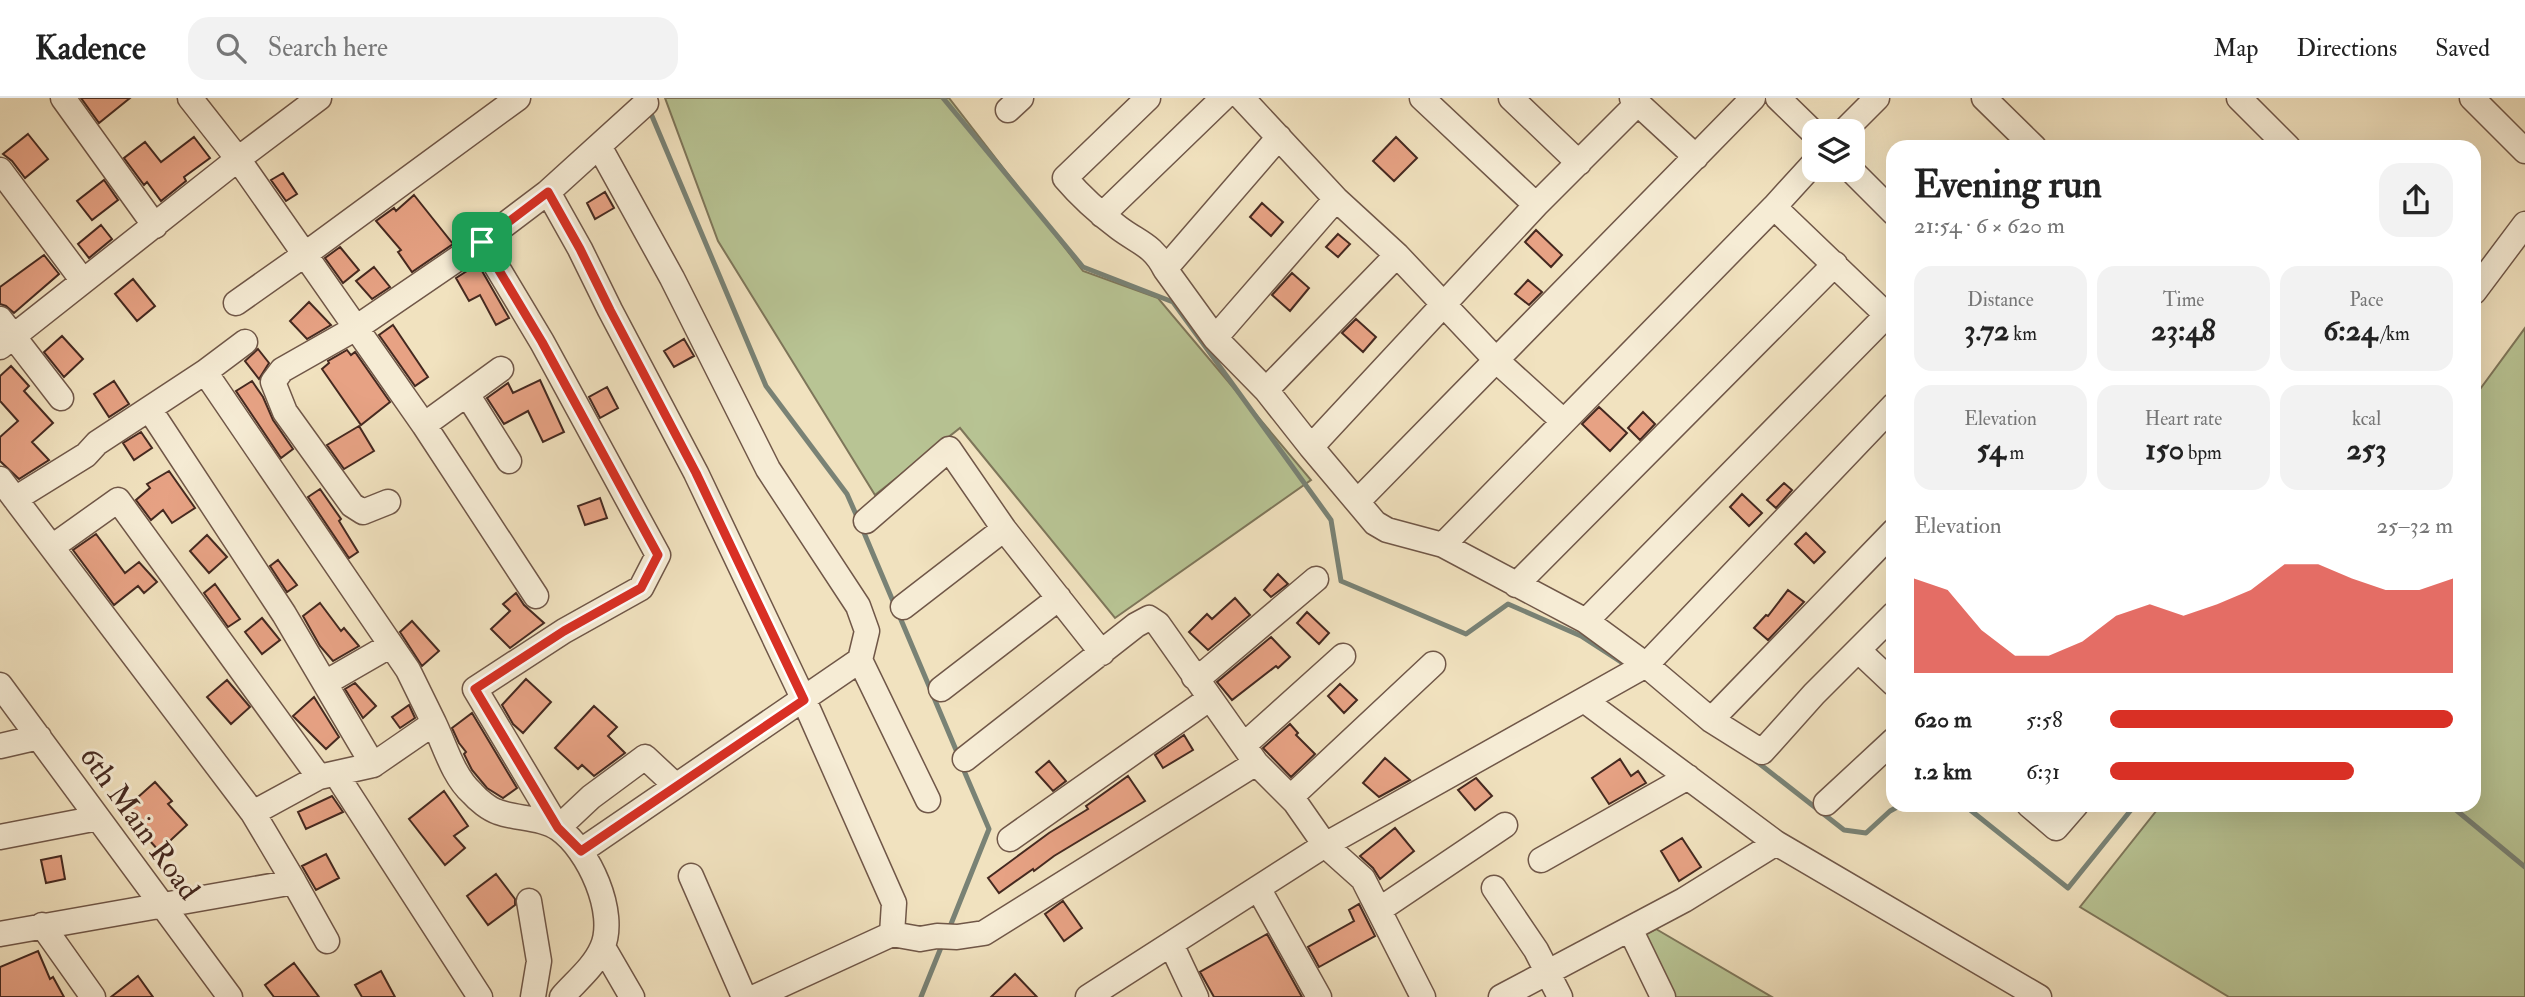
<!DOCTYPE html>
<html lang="en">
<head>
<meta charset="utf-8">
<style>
	:root { --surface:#fff; --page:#f2f2f2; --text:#222; --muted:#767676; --line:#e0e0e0; --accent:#d93025 }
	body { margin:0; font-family:"IM FELL Double Pica",serif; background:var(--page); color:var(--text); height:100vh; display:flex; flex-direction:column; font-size:26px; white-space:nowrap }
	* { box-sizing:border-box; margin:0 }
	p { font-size:23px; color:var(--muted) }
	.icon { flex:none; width:38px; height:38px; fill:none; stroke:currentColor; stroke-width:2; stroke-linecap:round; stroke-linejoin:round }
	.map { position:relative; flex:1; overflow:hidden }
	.drawer { position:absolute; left:1886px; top:42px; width:595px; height:672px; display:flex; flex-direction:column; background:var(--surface); border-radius:21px; box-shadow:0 7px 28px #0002 }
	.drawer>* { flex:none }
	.fabs { position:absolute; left:1802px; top:21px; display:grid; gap:14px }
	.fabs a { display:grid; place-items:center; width:63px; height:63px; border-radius:14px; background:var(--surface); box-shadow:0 7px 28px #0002; font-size:35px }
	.pin { position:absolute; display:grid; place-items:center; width:60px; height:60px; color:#fff; margin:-30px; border-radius:14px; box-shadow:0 4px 10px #0006 }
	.round { display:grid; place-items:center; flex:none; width:74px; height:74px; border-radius:21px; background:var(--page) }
	.summary { display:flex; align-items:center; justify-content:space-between; height:119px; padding:0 28px }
	h1 { font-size:38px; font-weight:700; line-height:52px }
	.metrics { display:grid; grid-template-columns:repeat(3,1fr); gap:10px; height:119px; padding:7px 28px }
	.metrics div { display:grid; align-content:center; border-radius:18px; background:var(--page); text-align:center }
	.metrics b { font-size:30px; font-weight:700 }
	.metrics small { font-size:19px; font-weight:400 }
	.metrics p { font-size:19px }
	.chart { height:196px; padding:14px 28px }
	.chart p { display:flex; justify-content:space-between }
	.chart svg { width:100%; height:126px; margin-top:7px; fill:var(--accent); opacity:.7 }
	ul { padding:0 28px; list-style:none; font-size:23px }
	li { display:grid; grid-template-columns:112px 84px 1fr; align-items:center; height:52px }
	li i { height:18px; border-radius:9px; background:var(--accent) }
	header { display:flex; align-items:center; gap:42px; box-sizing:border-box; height:98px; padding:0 35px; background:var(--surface); border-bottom:2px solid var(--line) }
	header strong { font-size:33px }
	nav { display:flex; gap:38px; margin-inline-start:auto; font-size:24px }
	.search { width:490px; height:63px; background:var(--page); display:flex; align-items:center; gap:18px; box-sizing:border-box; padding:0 24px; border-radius:21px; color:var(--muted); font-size:26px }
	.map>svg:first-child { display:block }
</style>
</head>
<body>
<header>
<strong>Kadence</strong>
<div class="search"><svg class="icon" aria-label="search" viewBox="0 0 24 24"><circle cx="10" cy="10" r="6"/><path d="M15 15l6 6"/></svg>Search here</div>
<nav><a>Map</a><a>Directions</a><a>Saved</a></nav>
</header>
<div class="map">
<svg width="2525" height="899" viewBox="0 0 2525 899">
	<rect width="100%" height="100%" fill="#f1e2bf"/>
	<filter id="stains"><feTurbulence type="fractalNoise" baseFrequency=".00286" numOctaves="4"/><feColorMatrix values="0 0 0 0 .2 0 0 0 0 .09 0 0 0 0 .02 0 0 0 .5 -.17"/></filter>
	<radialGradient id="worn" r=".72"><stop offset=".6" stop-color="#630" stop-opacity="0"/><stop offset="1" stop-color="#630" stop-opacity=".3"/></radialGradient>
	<path fill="#b8c494" stroke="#7e765a" stroke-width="2" d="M665,0h284l134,173 75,27 153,182 -196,138 -155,-190 -85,67 -157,-254z
		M2525,230v669h-296l-149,-90 81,-102h313l1,-409z
		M1656,831l116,68h-97l-32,-61z"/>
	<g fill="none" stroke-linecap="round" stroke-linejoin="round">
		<path stroke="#798275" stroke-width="5" d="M943,0l140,169 90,35 158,218 10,61 125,53 42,-30 73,32 40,26
			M649,11l117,277 81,108 11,25
			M862,430l33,78
			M899,517l60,142
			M1756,663l88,69 22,3 24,-22 11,-6
			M1964,707l104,83 67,-83
			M2450,707l75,62
			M949,831l40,-100 -27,-63
			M921,899l21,-52"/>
	</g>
	<path fill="#e7a284" stroke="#452920" stroke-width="2" d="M81,0h49l-31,25z
		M28,36l20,25 -23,19 -13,-17 -9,-7z
		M194,39l16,21 -26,19 2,4 -25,20 -14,-19 -3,3 -20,-27 21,-16 16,20z
		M1396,39l21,21 -23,23 -21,-20z
		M283,75l14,21 -11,7 -15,-21z
		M104,82l14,20 -26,20 -15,-19z
		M605,94l9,16 -19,11 -8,-16z
		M414,97l39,49 -41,28 -14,-20 3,-2 -25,-29 18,-13 2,3z
		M1262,105l21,19 -12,14 -21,-19z
		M101,127l11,14 -23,19 -11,-14z
		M1536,132l26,25 -11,12 -26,-25z
		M1338,136l12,10 -12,13 -12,-10z
		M340,149l19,23 -16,13 -18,-25z
		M44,157l15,19 -45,39 -8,-7 -6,-2v-17z
		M478,166l31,54 -13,7 -16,-30 -11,6 -13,-23z
		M374,169l16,20 -18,12 -16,-18z
		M1292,175l17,15 -19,23 -18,-16z
		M133,181l22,27 -18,15 -22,-27z
		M1528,182l14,12 -13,13 -14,-11z
		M309,204l22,23 -24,14 -17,-18z
		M1356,221l20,18 -13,15 -21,-19z
		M393,227l35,52 -13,9 -36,-51z
		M62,238l21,23 -19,18 -20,-25z
		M684,241l10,17 -20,11 -10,-16z
		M258,251l11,14 -10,16 -14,-18z
		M347,252l4,5 4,-3 35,50 -29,23 -39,-56 7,-6 -1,-2z
		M11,268l18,20 -5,5 29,32 -21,19 17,18 -30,19 -19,-18v-24l18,-16 -18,-20v-25z
		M540,282l24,52 -21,10 -15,-31 -24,13 -17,-26 21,-15 5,10z
		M114,283l15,23 -20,13 -15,-23z
		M252,283l11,16 10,23 20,29 -12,9 -45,-67z
		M607,289l11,21 -18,10 -11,-21z
		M1599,309l28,26 -17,18 -28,-27z
		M1643,314l12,12 -15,16 -12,-12z
		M359,328l15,25 -30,18 -17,-24z
		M141,334l11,16 -18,12 -11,-17z
		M169,373l26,37 -23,15 -9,-13 -12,10 -15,-20 14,-12 -3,-4z
		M1784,385l8,7 -16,18 -9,-8z
		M320,391l21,30 -2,2 19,31 -9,6 -41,-61z
		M1742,396l20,19 -13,13 -19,-19z
		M600,400l7,20 -22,7 -7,-19z
		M1806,435l19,19 -11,11 -19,-19z
		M96,436l29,39 14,-11 18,20 -13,11 -6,-7 -24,19 -41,-55z
		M207,437l20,22 -18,16 -19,-22z
		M278,462l19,25 -10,7 -17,-26z
		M1278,476l10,10 -17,13 -7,-7z
		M215,486l25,35 -12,8 -24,-34z
		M1788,492l16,12 -36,38 -14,-12 12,-13 2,1z
		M516,495l8,12 20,18 -34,25 -19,-19 19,-18 -7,-7z
		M1235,500l15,17 -42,35 -19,-18 18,-18 5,5z
		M320,505l21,28 3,-3 15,18 -26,15 -13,-15 -17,-30z
		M1307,514l22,21 -10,11 -22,-21z
		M262,520l18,22 -18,14 -17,-22z
		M412,523l27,30 -17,15 -22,-34z
		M1271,539l19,20 -12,11 -2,-2 -44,34 -15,-18z
		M526,581l25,23 -28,31 -10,-9 -11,-19z
		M227,582l23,27 -19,17 -24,-27z
		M355,585l21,23 -13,12 -18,-29z
		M1340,586l17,16 -13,13 -16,-17z
		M314,599l25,40 -13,12 -33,-33z
		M409,607l6,13 -15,10 -8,-11z
		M594,608l23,21 -9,9 17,17 -31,23 -12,-11 -4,4 -23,-21z
		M472,615l45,75 -14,10 -16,-10 -15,-18 -8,-16 2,-2 -7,-9 -7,-15z
		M1290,626l8,9 -2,2 19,19 -24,23 -28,-29z
		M1184,637l9,15 -30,18 -8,-13z
		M1385,660l25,22 -31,17 -16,-14z
		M1620,661l11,17 7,-5 8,12 -37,21 -17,-26z
		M1049,663l17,20 -13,10 -17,-19z
		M1128,678l17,25 -91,55 -20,15 -1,-2 -34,24 -11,-15 61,-45 39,-24 -2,-3z
		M1476,680l16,18 -17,14 -17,-20z
		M155,684l17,19 -4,3 19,21 -28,26 -18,-20 5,-5 -18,-20z
		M444,693l24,35 -14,10 11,12 -20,17 -36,-46z
		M332,698l11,16 -37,17 -8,-17z
		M1395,730l19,23 -34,28 -7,-11 -13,-12z
		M1682,740l19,29 -22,14 -18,-30z
		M326,756l13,24 -23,12 -14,-24z
		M61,758l4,23 -19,4 -5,-23z
		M496,776l19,25v6l-27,20 -21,-29z
		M1063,803l19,27 -18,13 -19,-27z
		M1359,806l16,32 -56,31 -11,-20 46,-26 -5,-11z
		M1267,836l35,63h-88l-14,-25z
		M38,853l12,28 3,-2 11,20h-64v-30z
		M294,865l25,34h-45l-9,-12z
		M381,873l14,26h-33l-7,-12z
		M1015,876l22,23h-46z
		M138,878l15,21h-42z"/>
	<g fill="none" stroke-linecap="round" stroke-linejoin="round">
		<g stroke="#705748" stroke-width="27">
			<path id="minor" d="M63,0l92,128
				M190,0l48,61 186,266 112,171
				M1148,0l-83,80c17,20 34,35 54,50 20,15 34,17 46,41
				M1242,0l94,101 61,56 100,106 66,60
				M1422,0l114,107
				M1511,0l68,65
				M1632,0l64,59
				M1778,0l37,36
				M1984,0l50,49
				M2239,0l49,49
				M2472,0l53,53
				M1008,12l13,-12
				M1844,33l33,-33
				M1279,39l-114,132 50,69 51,52 45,57 64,76 12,7 56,15 143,76 60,44 65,55 51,32 52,-58 80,-80
				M599,48l73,132 96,191 90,137 9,25 -7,29
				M0,72l83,111
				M1851,72l43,43
				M548,94l32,57 30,61 86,163 108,227 90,203 -2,31 -137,63
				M1774,109l120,115
				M1102,117l121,-117
				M482,144l60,100 116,213 -17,33 -77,43 -89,58 83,139 33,-31 54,-40 31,29
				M2474,194l51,-68
				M236,205l68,-48 214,-157
				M0,221l61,79
				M1215,240l121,-139
				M0,249l238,-188 81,-61
				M205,274l40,-30
				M1266,292l131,-135
				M467,296l42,67
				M150,312l134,204 89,151
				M424,327l77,-56
				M1311,349l225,-242 102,-102
				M0,381l253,334 41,69 -294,52
				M15,401l71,-44 11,-12 108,-71 203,298 26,53
				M1358,403l395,-403
				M388,404l-25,10 -11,-7 -67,-93 -12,-30 9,-12 74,-42 126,-86 66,-50 98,-89
				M866,423l83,-72 55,80 98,124
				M1443,447l331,-338 41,-45
				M52,449l66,-47 201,277
				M1516,487l319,-321
				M903,509l101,-78
				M1586,523l301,-306
				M1858,552l36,34
				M1194,579l13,-6 109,-92
				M325,585l66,-38
				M0,587l230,312
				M941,591l118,-91
				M1584,602l192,143 263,154
				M1711,622l183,-189
				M1244,647l99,-89
				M0,648l39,-9
				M965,661l171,-134 13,-7 9,6 98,139 39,39 30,43 -237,152
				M336,676l144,223
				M1291,699l142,-133
				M1826,705l68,-63
				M2029,707l27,23 20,-23
				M253,715l66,-36 54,-12 61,-42c11,23 19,53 38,70 6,7 17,16 26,19 19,7 44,5 61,17 29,20 59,84 43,119 -8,19 -27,34 -40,49
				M0,739l98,-19
				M1010,741l199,-140
				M581,753l279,-191 68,140
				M1541,762l147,-83
				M691,778l53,121
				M294,784l33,59
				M1258,790l61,109
				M1494,790l42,62 24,47
				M529,803l10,60 -6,36
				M1379,812l126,-85
				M42,827l51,72
				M1630,831l33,68
				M892,836l28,5 17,-3 20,1 27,-4 272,-170
				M1171,846l25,53
				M603,849l29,50
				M1423,899l-60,-118 -38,-34 321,-180 248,-260
				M1501,899l183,-97 92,-57"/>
		</g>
		<use href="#minor" stroke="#f6ecd5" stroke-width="24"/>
	</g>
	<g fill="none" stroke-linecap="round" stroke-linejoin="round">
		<g stroke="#fff" stroke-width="14">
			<path id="route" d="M548,94l32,57 30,61 86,163 108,227 -223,151 -23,-23 -83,-139 89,-58 77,-43 17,-33 -116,-213 -60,-100z"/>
		</g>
		<use href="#route" stroke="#d93025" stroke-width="9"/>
	</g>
	<g text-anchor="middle" stroke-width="6" stroke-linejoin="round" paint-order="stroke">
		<g font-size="30" fill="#452920" stroke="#f6ecd5">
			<text transform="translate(140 725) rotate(54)" y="10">6th Main Road</text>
		</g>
	</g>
	<rect width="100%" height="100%" filter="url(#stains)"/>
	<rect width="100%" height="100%" fill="url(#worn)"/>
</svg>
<div class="fabs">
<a><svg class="icon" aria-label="layers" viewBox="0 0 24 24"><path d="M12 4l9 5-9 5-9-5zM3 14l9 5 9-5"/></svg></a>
</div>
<div class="pin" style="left:482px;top:144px;background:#1e9e55"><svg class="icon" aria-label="arrive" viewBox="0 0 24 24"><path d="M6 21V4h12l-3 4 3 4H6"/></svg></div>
<section class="drawer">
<div class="summary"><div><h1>Evening run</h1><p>21:54 · 6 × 620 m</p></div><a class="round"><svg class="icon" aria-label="share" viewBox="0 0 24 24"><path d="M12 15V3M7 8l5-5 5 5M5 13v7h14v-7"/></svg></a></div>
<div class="metrics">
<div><p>Distance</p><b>3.72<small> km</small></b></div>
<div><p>Time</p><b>23:48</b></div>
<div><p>Pace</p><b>6:24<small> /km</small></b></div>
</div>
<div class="metrics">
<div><p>Elevation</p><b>54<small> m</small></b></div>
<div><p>Heart rate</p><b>150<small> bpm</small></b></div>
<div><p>kcal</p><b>253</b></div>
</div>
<div class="chart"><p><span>Elevation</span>25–32 m</p>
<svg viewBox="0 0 160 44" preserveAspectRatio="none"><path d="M0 44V11L10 15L20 29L30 38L40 38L50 33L60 24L70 20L80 24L90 20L100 15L110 6L120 6L130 11L140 15L150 15L160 11V44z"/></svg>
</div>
<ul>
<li><b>620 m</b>5:58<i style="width:100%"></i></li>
<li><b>1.2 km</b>6:31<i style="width:71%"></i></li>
</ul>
</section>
</div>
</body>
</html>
